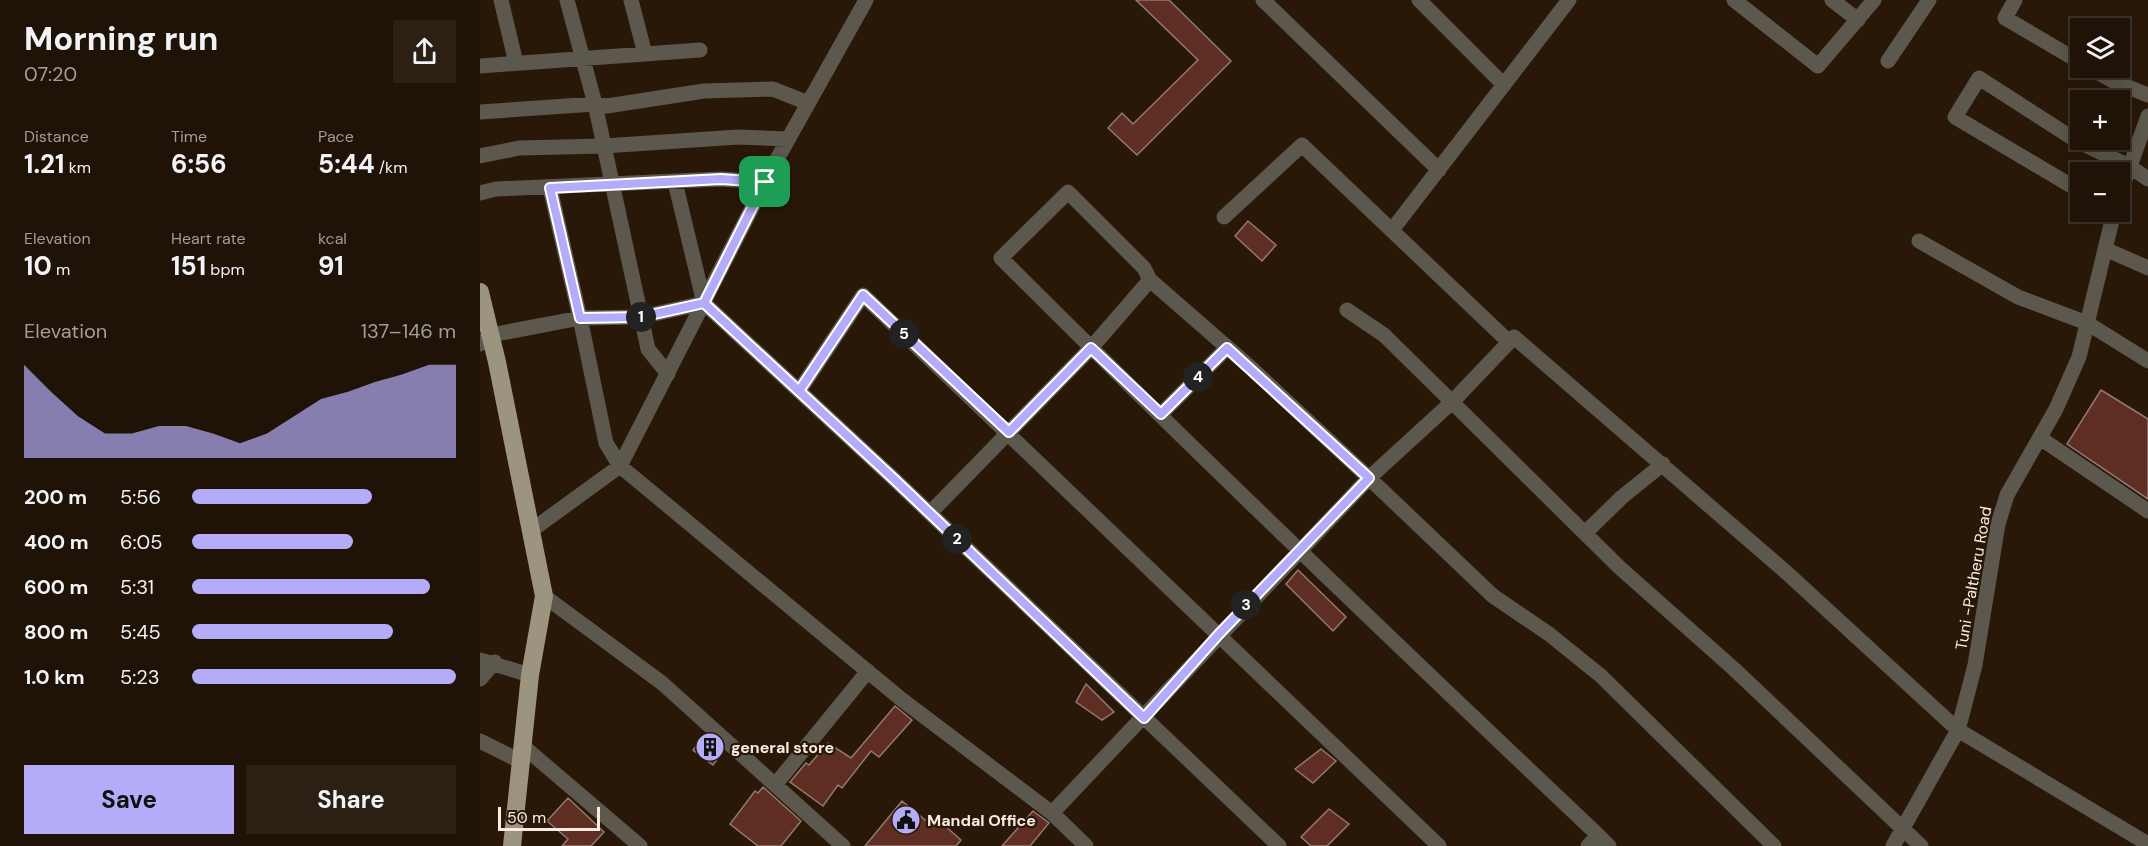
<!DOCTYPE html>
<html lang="en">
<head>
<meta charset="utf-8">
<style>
	:root { --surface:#1f1206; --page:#2c2014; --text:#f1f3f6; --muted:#a19e9b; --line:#3c3228; --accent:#b4acf9 }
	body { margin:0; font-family:"DM Sans",sans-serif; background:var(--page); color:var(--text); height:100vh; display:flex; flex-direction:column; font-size:22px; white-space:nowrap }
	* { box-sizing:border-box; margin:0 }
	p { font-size:20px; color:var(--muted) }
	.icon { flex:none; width:33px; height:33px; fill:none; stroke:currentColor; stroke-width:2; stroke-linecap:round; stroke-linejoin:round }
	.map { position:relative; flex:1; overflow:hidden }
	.drawer { display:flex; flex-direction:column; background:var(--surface); width:480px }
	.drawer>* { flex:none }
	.controls { position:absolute; left:1590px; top:18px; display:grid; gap:12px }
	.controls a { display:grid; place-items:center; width:60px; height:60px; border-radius:0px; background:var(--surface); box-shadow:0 3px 15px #0003,0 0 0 2px var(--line); font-size:30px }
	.scale { position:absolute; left:18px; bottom:15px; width:102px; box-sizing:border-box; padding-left:6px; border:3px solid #f8ece2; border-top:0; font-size:16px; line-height:21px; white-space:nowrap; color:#f8ece2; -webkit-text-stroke:4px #291808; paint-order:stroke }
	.pin { position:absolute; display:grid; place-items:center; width:51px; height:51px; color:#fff; margin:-26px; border-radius:12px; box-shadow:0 3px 9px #0006 }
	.km { position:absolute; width:30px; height:30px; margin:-15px; border-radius:50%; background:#222; color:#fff; font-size:16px; line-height:30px; text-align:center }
	.round { display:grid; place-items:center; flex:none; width:63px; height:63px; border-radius:0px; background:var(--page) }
	.summary { display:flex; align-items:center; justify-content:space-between; height:102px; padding:0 24px }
	h1 { font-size:33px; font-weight:700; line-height:45px }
	.figures { display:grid; grid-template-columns:repeat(3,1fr); gap:9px; height:102px; padding:6px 24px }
	.figures div { display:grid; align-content:center }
	.figures b { font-size:26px; font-weight:700 }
	.figures small { font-size:16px; font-weight:400 }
	.figures p { font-size:16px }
	.chart { height:168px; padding:12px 24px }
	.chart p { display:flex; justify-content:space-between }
	.chart svg { width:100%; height:108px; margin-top:6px; fill:var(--accent); opacity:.7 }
	.action { display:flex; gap:12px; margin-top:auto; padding:12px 24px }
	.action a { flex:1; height:69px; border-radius:0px; background:var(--accent); color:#111; font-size:24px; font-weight:700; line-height:69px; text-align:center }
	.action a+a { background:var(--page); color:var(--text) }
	ul { padding:0 24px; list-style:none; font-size:20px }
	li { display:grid; grid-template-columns:96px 72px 1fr; align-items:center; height:45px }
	li i { height:15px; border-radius:8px; background:var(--accent) }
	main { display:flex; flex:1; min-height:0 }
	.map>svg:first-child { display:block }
</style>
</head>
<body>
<main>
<section class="drawer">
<div class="summary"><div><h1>Morning run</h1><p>07:20</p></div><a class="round"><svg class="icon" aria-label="share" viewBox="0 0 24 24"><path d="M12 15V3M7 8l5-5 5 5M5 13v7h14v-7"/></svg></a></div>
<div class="figures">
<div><p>Distance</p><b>1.21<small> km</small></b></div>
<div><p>Time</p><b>6:56</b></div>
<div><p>Pace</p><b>5:44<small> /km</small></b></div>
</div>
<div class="figures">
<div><p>Elevation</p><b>10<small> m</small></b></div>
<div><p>Heart rate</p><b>151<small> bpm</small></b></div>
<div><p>kcal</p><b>91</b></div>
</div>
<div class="chart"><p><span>Elevation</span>137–146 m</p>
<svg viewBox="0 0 160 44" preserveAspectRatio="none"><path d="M0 44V6L10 17L20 27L30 34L40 34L50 31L60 31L70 34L80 38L90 34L100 27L110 20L120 17L130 13L140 10L150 6L160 6V44z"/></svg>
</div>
<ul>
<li><b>200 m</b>5:56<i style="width:68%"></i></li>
<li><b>400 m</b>6:05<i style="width:61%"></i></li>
<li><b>600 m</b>5:31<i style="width:90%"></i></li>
<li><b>800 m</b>5:45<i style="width:76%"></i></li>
<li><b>1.0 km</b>5:23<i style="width:100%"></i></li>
</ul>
<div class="action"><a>Save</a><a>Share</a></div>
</section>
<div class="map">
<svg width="1668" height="846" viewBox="0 0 1668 846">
	<rect width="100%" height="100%" fill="#291808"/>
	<path fill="#5e2e22" stroke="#947871" stroke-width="1.5" d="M656,0h33l62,61 -94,94 -29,-27 14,-15 11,11 65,-64z
		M768,221l28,24 -14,16 -27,-25z
		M1621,390l47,29v80l-81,-55z
		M818,570l48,47 -13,14 -47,-47z
		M606,684l28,28 -12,8 -26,-18z
		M415,706l17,14 -33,37 -8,-6 -29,37 -4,-3 -15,21 -33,-24 16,-19 3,2 19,-22 23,15z
		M225,735l18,16 -10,14 -20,-15z
		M841,749l15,12 -23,22 -18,-14z
		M283,787l38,34 -20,25h-23l-28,-22 25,-33 3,2z
		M88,798l36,34 -13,14h-29l6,-7 -21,-18z
		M422,801l28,23 5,-7 26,23 -5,6h-91z
		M849,809l20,15 -22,22h-16l-10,-9z
		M553,811l16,12 -19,23h-28z"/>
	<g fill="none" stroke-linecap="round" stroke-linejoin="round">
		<path stroke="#5c584e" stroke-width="15" d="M21,0l15,63
			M87,0l28,104 53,245 20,25
			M151,0l14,54
			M783,0l176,170
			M939,0l85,85
			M1254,0l84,66 56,-66
			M1352,0l26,20
			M1535,0l-10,18 75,44
			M1408,61l41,-61
			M0,66l220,-16
			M1610,68l23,13 35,14
			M0,112l115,-8 12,2 97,-15 69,-2 35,14
			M0,156l39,-8 85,-2 134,-9 50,2
			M195,182l29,121 191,177 384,366
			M70,188l30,130 61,-1 63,-14
			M1600,191l-125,-74 24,-39 98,63 52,25 19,13
			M0,193l16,-4 225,-10 44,3
			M1640,194l28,-78
			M744,217l78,-72 207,197
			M912,230l177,-230
			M1439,241l99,56 69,26 61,38
			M1625,249l43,19
			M670,280l101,88 118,110 83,-76 167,165 115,102 187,177
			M867,310l37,25 68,67 62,-65 273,236 171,157 190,114
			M0,344l11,-9 89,-17 26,125 14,23 281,233 151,114 34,33
			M319,391l64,-96 576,551
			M681,414l66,-66
			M1560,438l108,73
			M450,513l161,-165 59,-68 -6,-12 -76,-76 -67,66c196,196 396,387 597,577
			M52,530l88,-64 156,-305 90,-161
			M1105,533l37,-36 41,-33
			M64,596l118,87 181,163
			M0,660l50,15
			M0,679l15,-17
			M0,741l42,21
			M44,747l116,99
			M295,785l93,-114
			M572,813l317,-335 124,118 56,38 52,42 173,170
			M1108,846l10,-11 11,11
			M1413,846l65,-116 17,-65 23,-141 9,-29 49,-86 23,-52 35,-145"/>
		<path stroke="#9d947f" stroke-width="18" d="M0,292l17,70 47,234 -14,79 -18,171"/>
	</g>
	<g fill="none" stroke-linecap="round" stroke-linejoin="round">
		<g stroke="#fff" stroke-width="12">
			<path id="route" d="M285,182l-44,-3 -171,9 30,130 61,-1 63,-14 191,177 249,238 75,-84 150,-156 -142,-130 -66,66 -70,-66 -82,84 -146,-137 -64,96 -95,-88 61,-121"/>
		</g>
		<use href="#route" stroke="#b4acf9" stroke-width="8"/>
	</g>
	<defs>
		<g id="building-disc" transform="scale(1.5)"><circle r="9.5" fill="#b4acf9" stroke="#291808"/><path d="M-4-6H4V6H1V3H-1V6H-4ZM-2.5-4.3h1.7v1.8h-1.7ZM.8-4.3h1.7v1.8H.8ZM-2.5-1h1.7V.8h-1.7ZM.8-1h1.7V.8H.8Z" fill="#111"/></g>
		<g id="civic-disc" transform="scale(1.5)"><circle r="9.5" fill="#b4acf9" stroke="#291808"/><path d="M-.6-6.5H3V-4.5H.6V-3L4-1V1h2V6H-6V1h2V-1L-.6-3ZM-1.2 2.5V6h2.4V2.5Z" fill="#111"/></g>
	</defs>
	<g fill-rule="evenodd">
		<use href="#building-disc" x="230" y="747"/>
		<use href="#civic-disc" x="426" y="820"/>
	</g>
	<g text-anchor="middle" stroke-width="4.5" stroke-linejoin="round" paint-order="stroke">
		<g font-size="16" fill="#f8ece2" stroke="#291808">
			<text transform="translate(1493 578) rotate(-80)" y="6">Tuni -Paltheru Road</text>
		</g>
		<g font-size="16" font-weight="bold" fill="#f8ece2" stroke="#291808" text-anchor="start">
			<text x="251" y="753">general store</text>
			<text x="447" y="826">Mandal Office</text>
		</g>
	</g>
</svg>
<div class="controls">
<a><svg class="icon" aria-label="layers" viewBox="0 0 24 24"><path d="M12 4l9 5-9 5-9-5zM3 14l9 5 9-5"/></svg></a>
<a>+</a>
<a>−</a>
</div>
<div class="scale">50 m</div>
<div class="pin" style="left:285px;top:182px;background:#1e9e55"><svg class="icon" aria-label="arrive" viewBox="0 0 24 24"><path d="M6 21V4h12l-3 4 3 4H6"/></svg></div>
<b class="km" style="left:161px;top:317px">1</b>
<b class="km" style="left:477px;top:539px">2</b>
<b class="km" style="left:766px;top:605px">3</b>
<b class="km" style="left:718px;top:377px">4</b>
<b class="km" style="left:424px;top:334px">5</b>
</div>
</main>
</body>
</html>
